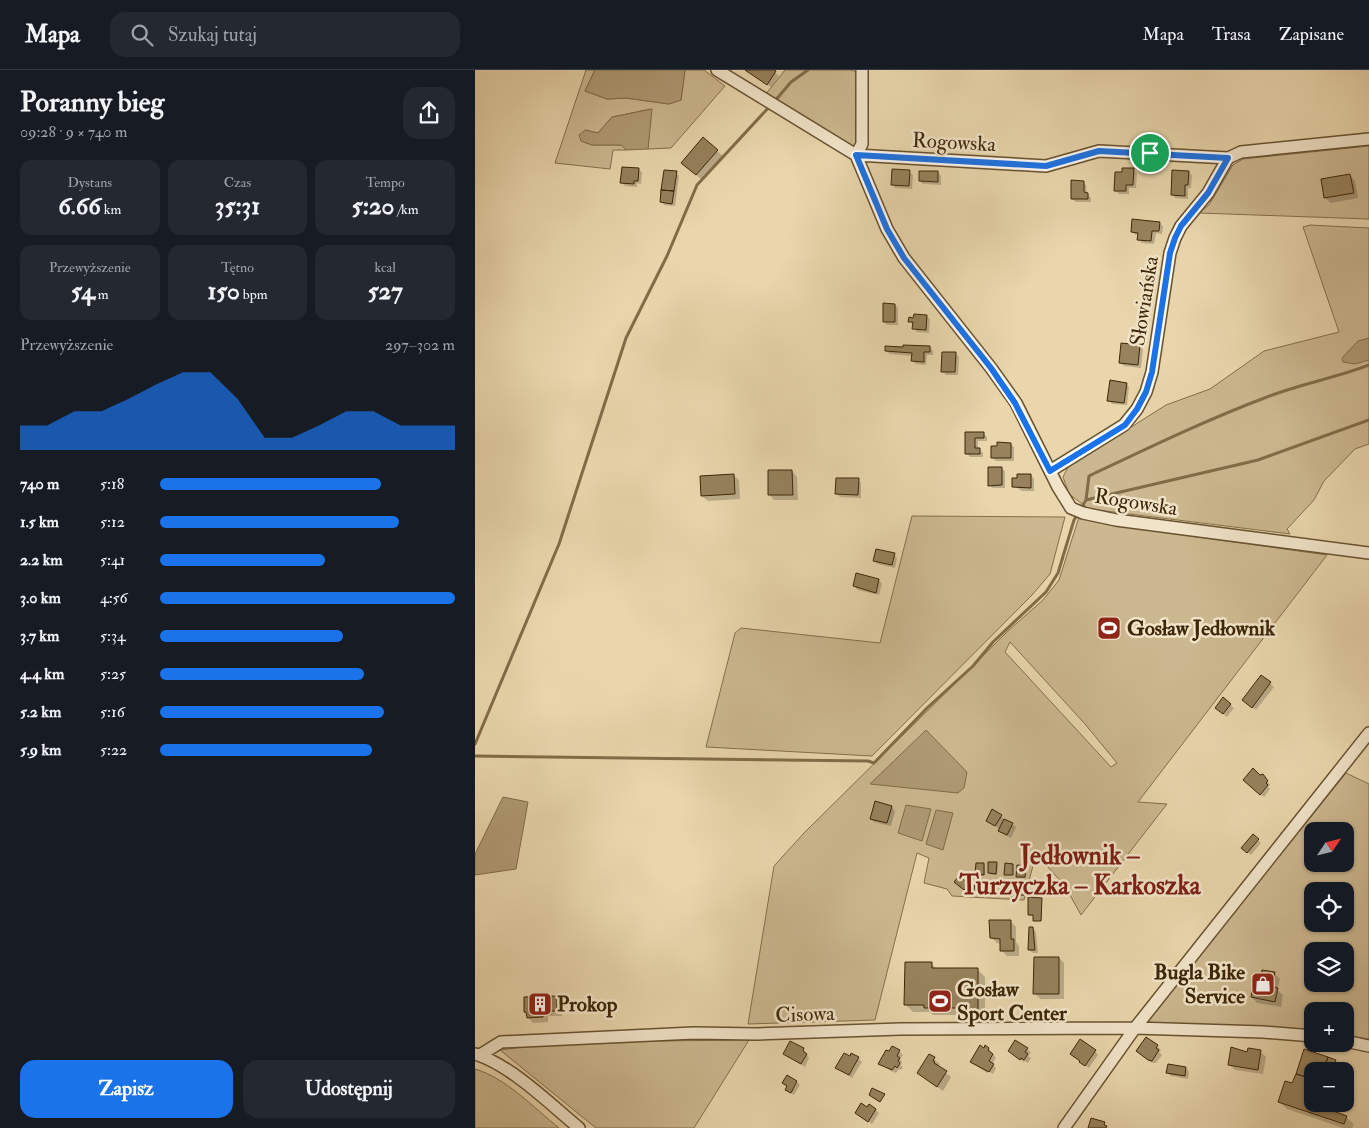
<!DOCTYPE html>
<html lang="pl">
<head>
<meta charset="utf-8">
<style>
	:root { --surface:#171b24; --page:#242831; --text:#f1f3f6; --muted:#9ea1a6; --line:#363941; --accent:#1a73e8 }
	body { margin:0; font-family:"IM FELL Double Pica",serif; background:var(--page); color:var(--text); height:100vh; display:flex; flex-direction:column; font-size:19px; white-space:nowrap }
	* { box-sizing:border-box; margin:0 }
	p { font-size:16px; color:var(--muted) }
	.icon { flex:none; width:28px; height:28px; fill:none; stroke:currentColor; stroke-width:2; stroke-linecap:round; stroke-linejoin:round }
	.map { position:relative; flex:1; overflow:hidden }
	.drawer { display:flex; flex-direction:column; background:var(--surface); width:475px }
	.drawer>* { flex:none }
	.needle { width:32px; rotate:55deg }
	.controls { position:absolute; left:829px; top:752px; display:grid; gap:10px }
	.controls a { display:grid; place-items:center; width:50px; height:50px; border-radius:10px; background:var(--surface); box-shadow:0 1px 4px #0004; font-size:25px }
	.pin { position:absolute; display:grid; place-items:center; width:42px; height:42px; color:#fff; margin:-21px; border:2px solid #fff; border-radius:50%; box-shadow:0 1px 5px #0007 }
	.round { display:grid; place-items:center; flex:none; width:52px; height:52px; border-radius:15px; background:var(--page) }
	.head { display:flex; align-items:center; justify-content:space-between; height:85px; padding:0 20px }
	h1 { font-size:28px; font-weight:700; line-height:38px }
	.stats { display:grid; grid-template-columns:repeat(3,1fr); gap:8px; height:85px; padding:5px 20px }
	.stats div { display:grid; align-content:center; border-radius:12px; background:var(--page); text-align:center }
	.stats b { font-size:25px; font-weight:700 }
	.stats small { font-size:14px; font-weight:400 }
	.stats p { font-size:14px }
	.chart { height:140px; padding:10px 20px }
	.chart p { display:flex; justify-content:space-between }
	.chart svg { width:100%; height:90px; margin-top:5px; fill:var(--accent); opacity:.7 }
	.button { display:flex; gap:10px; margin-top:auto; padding:10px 20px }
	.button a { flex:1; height:58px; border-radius:15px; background:var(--accent); color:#fff; font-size:20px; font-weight:700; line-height:58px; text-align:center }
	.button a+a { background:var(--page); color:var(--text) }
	ul { padding:0 20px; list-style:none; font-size:16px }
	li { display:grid; grid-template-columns:80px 60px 1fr; align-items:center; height:38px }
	li i { height:12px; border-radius:6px; background:var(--accent) }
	header { display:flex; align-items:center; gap:30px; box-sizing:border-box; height:70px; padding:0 25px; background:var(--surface); border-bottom:1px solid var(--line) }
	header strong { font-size:24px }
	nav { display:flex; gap:28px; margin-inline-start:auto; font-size:18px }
	.search { width:350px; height:45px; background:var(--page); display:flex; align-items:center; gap:12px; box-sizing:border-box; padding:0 18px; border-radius:15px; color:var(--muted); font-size:19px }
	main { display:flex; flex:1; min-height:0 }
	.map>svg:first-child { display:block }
</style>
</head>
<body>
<header>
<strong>Mapa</strong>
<div class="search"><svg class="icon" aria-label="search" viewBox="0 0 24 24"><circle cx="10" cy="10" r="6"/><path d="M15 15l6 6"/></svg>Szukaj tutaj</div>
<nav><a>Mapa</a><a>Trasa</a><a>Zapisane</a></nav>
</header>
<main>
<section class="drawer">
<div class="head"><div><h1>Poranny bieg</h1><p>09:28 · 9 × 740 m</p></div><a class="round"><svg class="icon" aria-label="share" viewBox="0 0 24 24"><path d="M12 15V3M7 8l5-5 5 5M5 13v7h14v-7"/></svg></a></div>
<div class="stats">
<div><p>Dystans</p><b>6.66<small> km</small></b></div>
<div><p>Czas</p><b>35:31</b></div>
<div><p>Tempo</p><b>5:20<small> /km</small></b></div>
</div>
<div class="stats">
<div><p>Przewyższenie</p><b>54<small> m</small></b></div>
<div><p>Tętno</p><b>150<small> bpm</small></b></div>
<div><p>kcal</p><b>527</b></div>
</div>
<div class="chart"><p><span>Przewyższenie</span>297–302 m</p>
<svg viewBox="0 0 160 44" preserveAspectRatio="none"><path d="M0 44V32L10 32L20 25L30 25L40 19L50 12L60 6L70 6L80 19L90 38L100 38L110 32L120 25L130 25L140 32L150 32L160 32V44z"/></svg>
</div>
<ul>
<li><b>740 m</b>5:18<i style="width:75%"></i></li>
<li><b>1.5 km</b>5:12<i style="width:81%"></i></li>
<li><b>2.2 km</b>5:41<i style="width:56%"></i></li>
<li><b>3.0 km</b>4:56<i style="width:100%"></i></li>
<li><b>3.7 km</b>5:34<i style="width:62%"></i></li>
<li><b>4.4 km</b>5:25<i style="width:69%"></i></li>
<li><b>5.2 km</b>5:16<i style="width:76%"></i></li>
<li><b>5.9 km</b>5:22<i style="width:72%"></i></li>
</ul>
<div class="button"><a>Zapisz</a><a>Udostępnij</a></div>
</section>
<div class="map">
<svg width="894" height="1058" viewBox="0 0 894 1058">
	<rect width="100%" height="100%" fill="#e9d6ac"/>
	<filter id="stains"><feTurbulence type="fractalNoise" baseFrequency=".004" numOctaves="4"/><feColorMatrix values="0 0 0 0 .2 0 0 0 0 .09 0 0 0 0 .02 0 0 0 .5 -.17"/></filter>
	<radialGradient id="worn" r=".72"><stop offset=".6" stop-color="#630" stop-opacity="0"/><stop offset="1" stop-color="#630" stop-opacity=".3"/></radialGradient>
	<path fill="#ccb890" stroke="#846f4b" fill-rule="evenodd" d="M111,0h9l-10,21 22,8 19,-1 43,6 12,-4 4,-30h19l21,16 -54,62 -23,1 3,-40 -39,8 -14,16 -13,-3 -4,11 11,4h29l5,5h-13l-3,19 -55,-6z
		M310,0h65l8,2v70l-3,6 -90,-53z
		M894,76v73l-170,-6 10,-8 24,-40 10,-6z
		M835,155l59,3v216l-14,5 -31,32 -10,19 -27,29 3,5 -201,-25 -20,-15 -6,-17 5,-10 98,-62 44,-16 54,-38 75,-19 -36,-105z
		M437,446l153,1 -15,57 -18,21 -160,161 -166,-9 29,-114 6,-5 139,15z
		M604,447l33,8 215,30 -189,247 29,2 -86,111 -16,-29 -29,-32 -12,46 -72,-4 -5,-7 -23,-6 5,-25 -12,-5 -42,167 -127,4 26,-158 30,-33 204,-202 35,-31 16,-20zM535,572l75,82 32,39 -6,4 -106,-115z
		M871,703l23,11v257l-24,-4v-26h-32l-1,21 -26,-4 -141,-4zM838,761h32v33h-32zM838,821h32v33h-32zM838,881h32v33h-32z
		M274,970l-55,88h-98l-96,-78 59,-8z
		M0,999c31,9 59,39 84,59h-84z"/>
	<path fill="#af9a74" stroke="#816c48" d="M120,0h90l-4,30 -12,4 -43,-6 -19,1 -22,-8z
		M177,39l-4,40 -22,1 -5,-5h-29l-11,-4 -2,-6 6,-5 13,3 14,-16z
		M894,268v22l-14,4 -12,-2 -1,-4 16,-17z
		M451,660l41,42 -3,16 -6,5 -88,-9z
		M28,727l25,5 -12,67 -41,6v-21z
		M431,735l25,4 -9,32 -24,-8z
		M461,740l17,3 -10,37 -17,-6z"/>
	<path fill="#0003" d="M272,0h25l7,6 -8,11z
		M242,81l6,5 -21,24 -14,-12z
		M148,98l16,1 3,4 -1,11 -4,-1v4l-12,-1 -4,-4z
		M658,99l4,4 -1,15h-7v6h-10l-4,-4 8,-17z
		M434,102l4,3 -1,14 -17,-1 -3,-4z
		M463,102l3,4v9l-18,-1 -3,-3z
		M713,102l4,3 -1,13h-3v11l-13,-1 -3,-4z
		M201,103l3,3 -4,30 -11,-1 -3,-4z
		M875,105l5,6 3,17 -27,5 -6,-5z
		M608,112l3,3 1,9 4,4v4h-15l-4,-3z
		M684,153l4,3 -1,8 -6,-1 -2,11 -12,-1 -4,-4 1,-4h-4l-3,-4z
		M420,235l3,3v17h-11l-3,-4z
		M452,246l3,4 -1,13 -12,-1 -7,-11z
		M665,276l3,4 -2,18 -17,-2 -3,-3z
		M455,277l3,4v4h-6l-1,10 -10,-1 -3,-3v-5l-23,-2 -4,-3z
		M480,283l4,4 -1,18h-12l-3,-4z
		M651,314l3,3 -2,18 -15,-1 -3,-4z
		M492,363l17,1 3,3v4h-9v8l5,4v4h-13l-4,-4z
		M536,374l3,3v14h-18l-4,-4z
		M526,398l4,3v17h-12l-4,-3z
		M317,401l5,6 1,23h-24l-5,-6z
		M258,405l6,5 1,19 -32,2 -6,-5z
		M556,405l3,4v12h-12l-8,-5 5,-7z
		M383,409l3,4v15l-21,-1 -3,-3z
		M419,485l3,3 -2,10 -17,-4 -4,-3z
		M382,504l22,6 3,4 -3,11 -21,-5 -4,-4z
		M786,606l13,11 -18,23 -9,-6z
		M748,629l11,9 -7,9 -7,-6z
		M785,706l5,2 5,7 -2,2 2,2 -6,8 -16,-13z
		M417,737l3,4 -4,15 -17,-4 -3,-3z
		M526,746l3,4 12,7 -5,11 -8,-4 -3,-4v-1l-9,-5z
		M778,766l8,7 -10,12 -8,-7z
		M509,794l1,2v9h-7l-2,-1z
		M521,794l2,1 -1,10 -7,-1 -1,-1z
		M550,797l1,1v10h-7l-1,-2z
		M508,812l1,1v10l-7,-1 -2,-1z
		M521,815l1,1v10l-7,-1 -2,-1z
		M549,815l1,2v9h-7l-1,-2z
		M537,816l2,1 -1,10h-7l-1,-2z
		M566,829l1,1v21h-6l-1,-5 -6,-1z
		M535,851l6,6v15l3,4v10h-12l-6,-6v-6l-4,-1 -5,-5z
		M558,858l3,4 2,21h-5l-4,-3z
		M584,888l5,5v36h-24l-5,-6z
		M456,893l6,6h40l8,8v41h-12l-2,-3h-38l-3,-3h-17l-8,-8z
		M799,903l6,6 -3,11 6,5 -2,12 -24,-4 -5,-6 9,-14z
		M81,927l5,6 1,13h-14v6l-15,1 -5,-6z
		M541,971l15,11 -3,4 3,2 -3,5 -3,-2 -1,1 -11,-8z
		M682,976l4,4 -2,2 3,3 -6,8h-4l-15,-12z
		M328,979l6,9 -4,9 -21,-13z
		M509,979h5l7,9 -4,6 4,4 -3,6 -5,-3 -1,2 -16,-11z
		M424,981l4,4 -3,4 2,3 -1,3 2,3 -2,2 -2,-1 -3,4 -5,-2 -11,-8z
		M620,981l3,4 -9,13 -5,-3z
		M785,981l6,6 -3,17 -28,-4 -6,-6 19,-11z
		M454,985l11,9 -2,3 13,10 -8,14 -17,-12z
		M383,988l4,4 -10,16 -15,-10z
		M860,991l3,3 -2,7h-23v33h27l-3,9 9,4 8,7 -2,4h-9l-56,-19 -8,-7 14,-17 4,-12z
		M711,998l3,4 -1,7 -17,-3 -3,-3z
		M322,1012l3,3 -6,10 -8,-5 2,-3 -4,-4z
		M870,1013l4,4 -4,10z
		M393,1039l8,1 3,3 -7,11 -15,-11z"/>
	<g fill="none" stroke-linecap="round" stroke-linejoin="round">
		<path stroke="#816c48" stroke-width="3" d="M299,32l17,-20 17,-12
			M611,430l3,-24c59,-28 117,-56 178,-79 33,-13 69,-19 102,-32
			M0,674l84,-200 67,-206 41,-82 30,-71 73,-79
			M0,686l393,5 6,2 53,-55 46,-42 20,-24 53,-50 12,-19 16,-53 12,-20 172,-40 111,-40"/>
	</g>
	<path fill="#96825c" stroke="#3d2606" d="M270,0h29l2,1 -9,14z
		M228,67l15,13 -22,25 -15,-12z
		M147,97l17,1 -1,13h-4v3l-14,-1z
		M647,98h12l-1,17h-7v6h-12l1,-19h7z
		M417,99l18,1 -1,16 -18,-1z
		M189,100l13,1 -3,20 -13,-1z
		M697,100l17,1 -1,14h-3v11l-14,-1z
		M444,101h19v11l-19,-1z
		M875,104l4,19 -30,5 -3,-19z
		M596,110l13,1v11l4,1v6h-17z
		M186,120l13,1 -2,13 -12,-2z
		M657,149l28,3 -1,9h-7l-1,10 -14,-1 1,-7 -7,-1z
		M408,233l12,1v18h-12z
		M439,244l13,1 -1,15 -14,-1 1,-7h-5l1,-5 4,1z
		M646,273l19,2 -2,20 -19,-2z
		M428,275l27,1v6h-6v10l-13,-1 1,-8 -27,-2v-5l18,1z
		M467,282h14l-1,20h-14z
		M635,310l17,3 -3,20 -17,-2z
		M490,362h19v6h-9v10h5v6h-15z
		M522,372l14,1v15h-20v-12h6z
		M513,397h14v18l-14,1z
		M293,400h24l1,25h-25z
		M259,404l1,20 -34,2 -1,-20z
		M542,404h14v14l-19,-1v-9h5z
		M361,408h23l-1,17 -23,-1z
		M401,479l19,4 -3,12 -19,-4z
		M381,503l23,6 -3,14 -23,-7z
		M786,605l10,7 -19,26 -10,-8z
		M748,627l8,7 -8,10 -8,-6z
		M778,698l7,7 3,-1 5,7 -2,2 2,2 -8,10 -17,-15z
		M400,731l17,5 -5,17 -17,-4z
		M517,739l10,6 -7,11 -9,-5z
		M529,749l9,4 -6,12 -9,-4z
		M778,764l6,5 -12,14 -6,-5z
		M513,792h9l-1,12 -8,-1z
		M501,793h8v12l-9,-1z
		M530,793l8,1v11h-9z
		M542,795l9,1 -1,11h-9z
		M484,806l10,8 -5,6 -10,-8z
		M500,810h8v12l-9,-1z
		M513,813h8v12l-9,-1z
		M541,813l9,1 -1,11h-9z
		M529,814l9,1 -1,11h-8z
		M553,827l14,1 -1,23h-8v-6h-5z
		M514,850h22v19h3v12h-14v-12l-10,-1z
		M554,857h4l2,23h-7z
		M559,887h25v37h-26z
		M430,892h27v6h46v43h-13v-3h-41v-3h-20z
		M787,900l13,2 -3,15 6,1 -3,14 -24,-5 3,-16 6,1z
		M82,926v15h-14v6l-16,1 -1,-6h-2v-15z
		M671,967l12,8 -2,3 3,2 -7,11 -4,-1 -12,-9z
		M605,969l16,11 -11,16 -6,-4 1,-1 -10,-7z
		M540,970l13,8 -3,4 3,2 -4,6 -3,-2 -1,2 -12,-9z
		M315,971l14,7 -1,3 4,3 -6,10 -18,-10z
		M505,975l4,3 1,-3 4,3 -1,2 5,4 -4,7 5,3 -5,8 -19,-10z
		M417,976l8,4 -3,6 3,2 -2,3 2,2 -3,5 -2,-2 -3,4 -14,-6 8,-14 3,1z
		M756,977l16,5 1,-4 13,2 -3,20 -30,-5z
		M829,979l24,8 -5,14h-10v8l-17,-5z
		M369,983l6,3 1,-3 8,4 -10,18 -14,-7z
		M454,984l6,3 -2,4 2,1 -1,1 13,8 -10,16 -20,-14z
		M853,987l8,3 -4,11h-9z
		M693,994l18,3 -1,9 -19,-3z
		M821,1004l17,5v25h17l-2,5 19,7 -3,8 -66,-22 7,-21 7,2z
		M312,1005l10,6 -6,12 -6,-3 2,-4 -5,-3z
		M397,1018l13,6 -5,8 -11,-7z
		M386,1033l6,4 2,-3 7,5 -8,13 -13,-9z
		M616,1048l14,4 -1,3 3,1 -1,2h-18z"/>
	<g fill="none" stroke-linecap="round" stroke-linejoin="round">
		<g stroke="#685230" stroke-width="14">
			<path id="minor" d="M242,0l139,85 190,11 53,-15 129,7
				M387,0v74l-6,11 31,74 17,29 87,110 25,35 42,84 13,21 12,5 33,7 253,33
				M575,401l74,-46 13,-16 9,-17 6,-20 18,-119 5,-15 6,-12 27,-33 20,-35 13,-6 128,-13
				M870,971l24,5
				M0,984c36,11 75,50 104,74
				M5,985l21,-13 193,-9 63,1 143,-5 235,-1 128,4 50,4
				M589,1058l71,-100 234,-295"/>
		</g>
		<use href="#minor" stroke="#f1e4c9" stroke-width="11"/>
	</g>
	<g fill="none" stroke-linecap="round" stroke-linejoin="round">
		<g stroke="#fff" stroke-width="10">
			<path id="route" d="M624,81l129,7 -20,35 -27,33 -6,12 -5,15 -18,119 -6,20 -9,17 -12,16 -75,46 -35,-68 -24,-35 -87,-110 -17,-29 -31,-74 190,11z"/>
		</g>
		<use href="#route" stroke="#1a73e8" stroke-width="6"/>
	</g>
	<defs>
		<g id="stadium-square" transform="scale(1.25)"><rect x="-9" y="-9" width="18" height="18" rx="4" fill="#8f2418" stroke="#f1e4c9"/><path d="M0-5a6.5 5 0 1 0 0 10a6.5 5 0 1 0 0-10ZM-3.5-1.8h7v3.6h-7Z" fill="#fff"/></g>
		<g id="shop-square" transform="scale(1.25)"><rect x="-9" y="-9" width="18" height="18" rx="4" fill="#8f2418" stroke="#f1e4c9"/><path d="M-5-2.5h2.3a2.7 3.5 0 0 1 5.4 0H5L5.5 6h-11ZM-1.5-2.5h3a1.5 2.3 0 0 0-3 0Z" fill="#fff"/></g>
		<g id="building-square" transform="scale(1.25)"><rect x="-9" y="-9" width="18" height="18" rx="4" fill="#8f2418" stroke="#f1e4c9"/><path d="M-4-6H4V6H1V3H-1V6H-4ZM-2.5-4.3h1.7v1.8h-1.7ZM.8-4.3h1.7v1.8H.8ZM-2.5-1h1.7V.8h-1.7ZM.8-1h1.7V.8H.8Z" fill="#fff"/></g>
	</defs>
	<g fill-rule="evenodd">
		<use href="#stadium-square" x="634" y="558"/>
		<use href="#shop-square" x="788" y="914"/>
		<use href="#stadium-square" x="465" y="931"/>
		<use href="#building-square" x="65" y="934"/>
	</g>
	<g text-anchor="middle" stroke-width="5" stroke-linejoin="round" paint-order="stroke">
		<g font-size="21" fill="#3d2606" stroke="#f1e4c9">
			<text transform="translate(479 72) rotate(3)" y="7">Rogowska</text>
			<text transform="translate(669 231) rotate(-81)" y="7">Słowiańska</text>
			<text transform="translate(661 432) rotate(9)" y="7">Rogowska</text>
			<text transform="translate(330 944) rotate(-2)" y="7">Cisowa</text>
		</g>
		<g font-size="21" font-weight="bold" fill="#3d2606" stroke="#f1e4c9" text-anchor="start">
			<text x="652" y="565">Gosław Jedłownik</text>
			<text x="770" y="909" text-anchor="end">Bugla Bike<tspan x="770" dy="24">Service</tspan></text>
			<text x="482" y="926">Gosław<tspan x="482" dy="24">Sport Center</tspan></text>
			<text x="82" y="941">Prokop</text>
		</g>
		<g font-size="26" font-weight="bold" fill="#7a1f14" stroke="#f1e4c9">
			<text x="605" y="794">Jedłownik –<tspan x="605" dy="30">Turzyczka – Karkoszka</tspan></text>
		</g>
	</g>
	<rect width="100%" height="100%" filter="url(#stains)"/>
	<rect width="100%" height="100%" fill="url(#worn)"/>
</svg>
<div class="controls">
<a><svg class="needle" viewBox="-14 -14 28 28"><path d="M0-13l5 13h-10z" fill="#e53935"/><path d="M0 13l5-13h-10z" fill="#9ea1a6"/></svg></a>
<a><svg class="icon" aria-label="locate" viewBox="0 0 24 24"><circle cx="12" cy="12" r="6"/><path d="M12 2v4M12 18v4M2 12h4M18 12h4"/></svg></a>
<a><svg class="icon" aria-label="layers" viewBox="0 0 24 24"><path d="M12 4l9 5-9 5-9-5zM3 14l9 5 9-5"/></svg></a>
<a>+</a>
<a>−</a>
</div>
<div class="pin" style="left:675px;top:83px;background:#1e9e55"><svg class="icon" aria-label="arrive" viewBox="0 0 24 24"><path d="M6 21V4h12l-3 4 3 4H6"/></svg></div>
</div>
</main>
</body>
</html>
